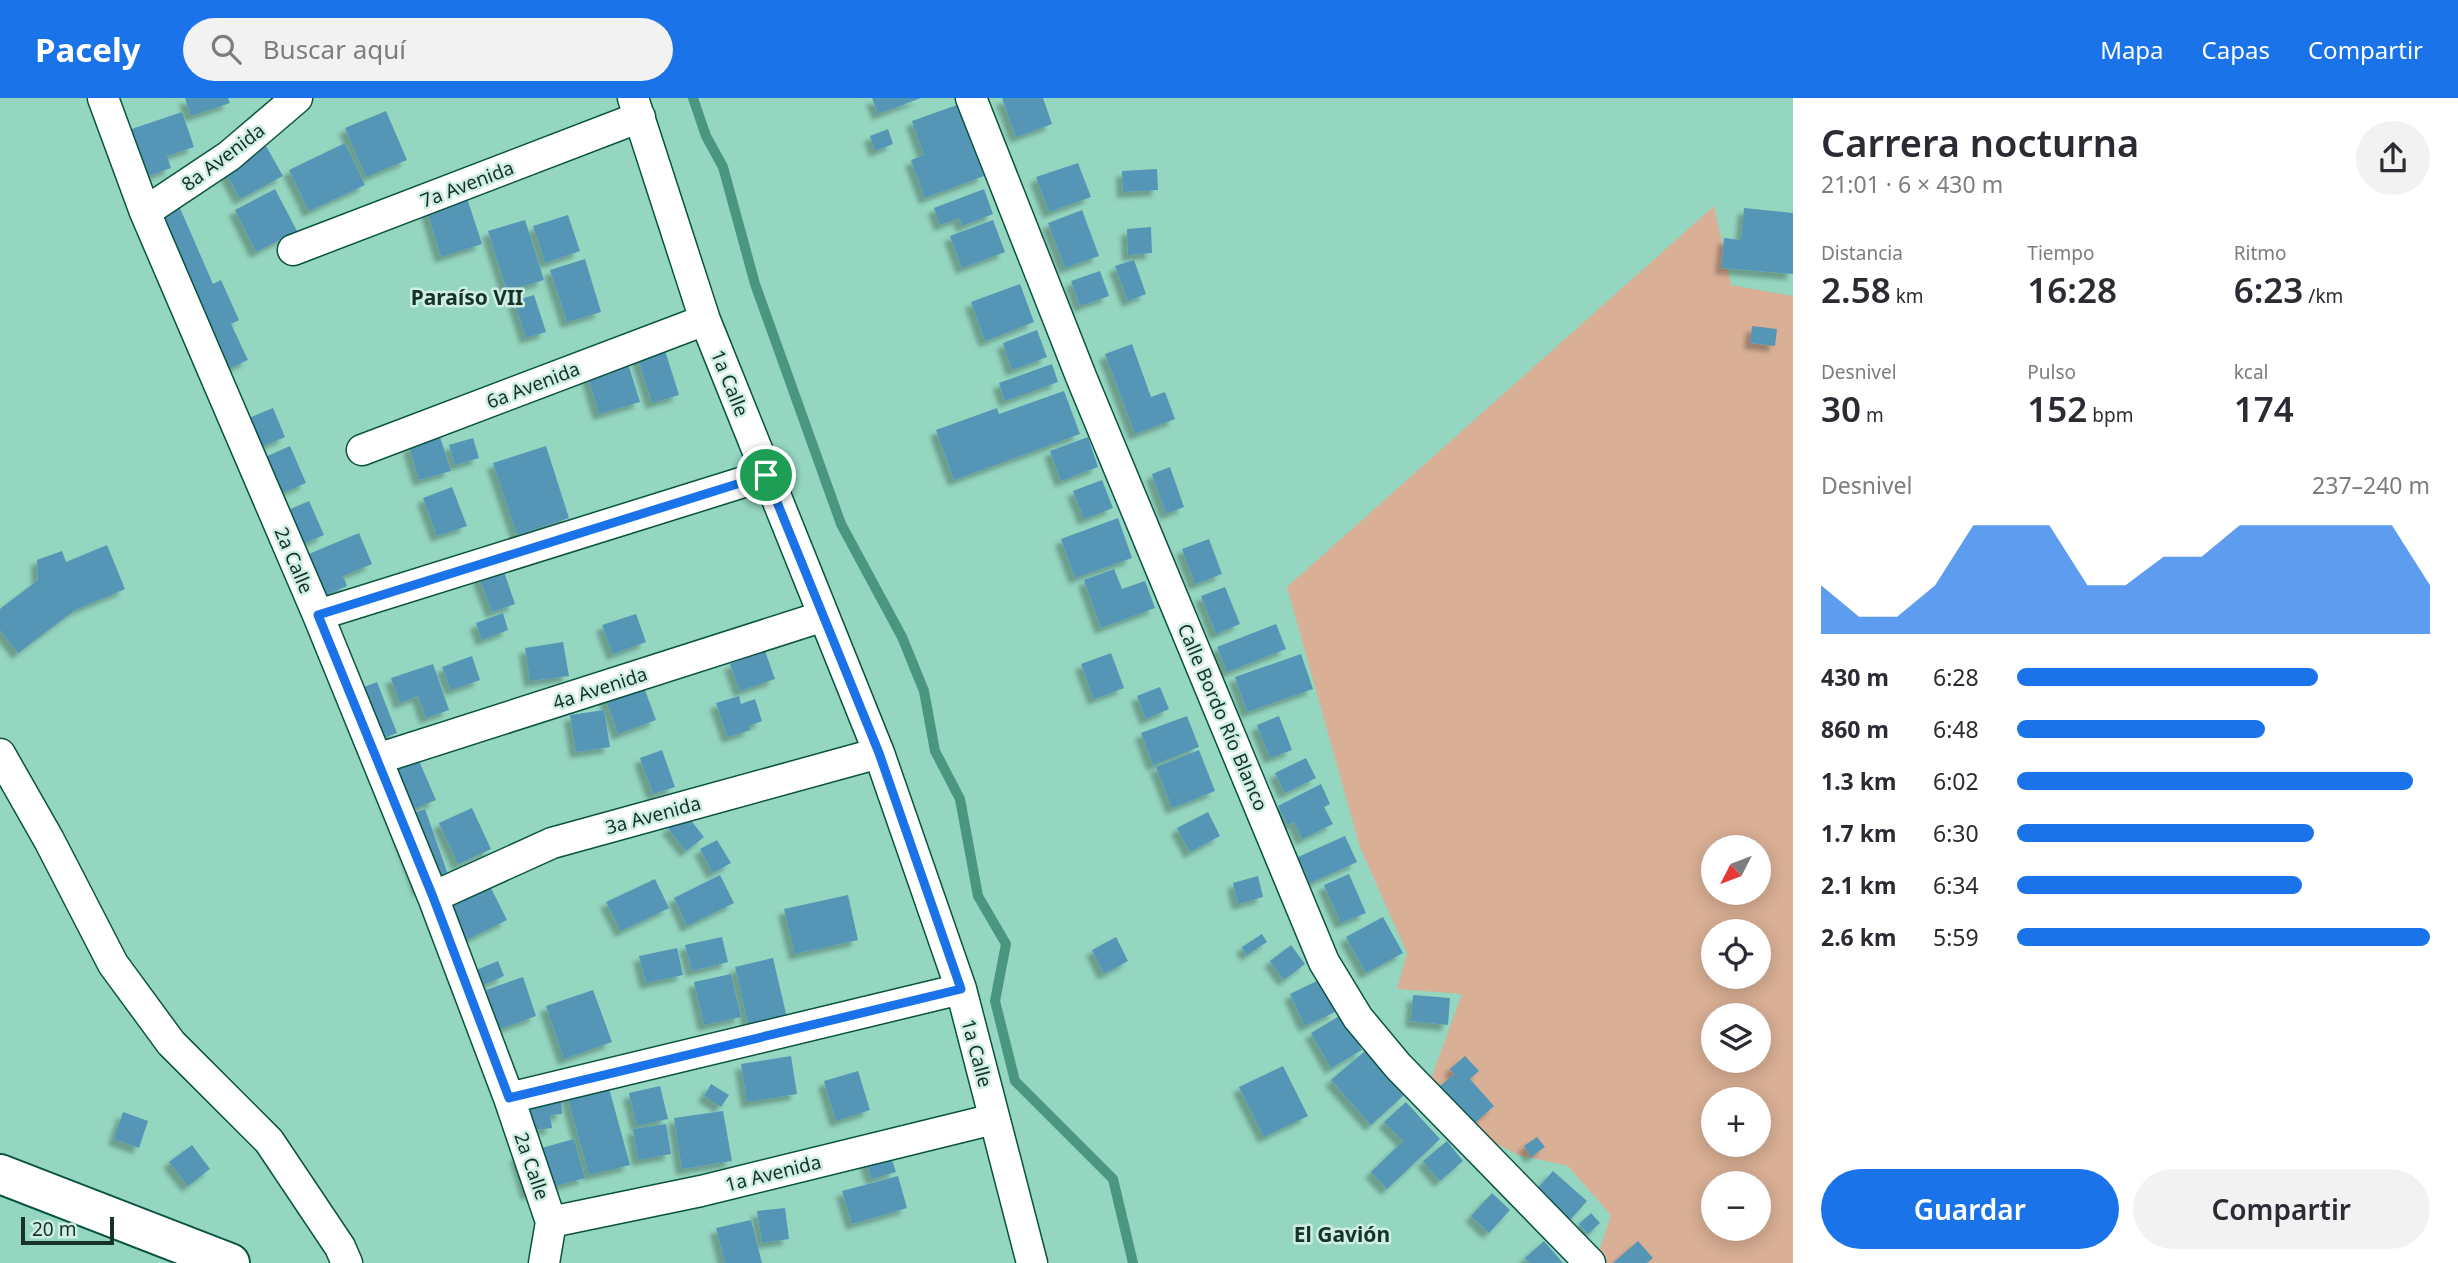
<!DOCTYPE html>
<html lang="es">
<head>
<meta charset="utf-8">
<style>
	:root { --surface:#fff; --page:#f2f2f3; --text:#2b2b33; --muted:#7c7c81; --accent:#1a73e8 }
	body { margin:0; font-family:"Noto Sans",sans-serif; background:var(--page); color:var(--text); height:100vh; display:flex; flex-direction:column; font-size:26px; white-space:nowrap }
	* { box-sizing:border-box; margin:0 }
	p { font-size:23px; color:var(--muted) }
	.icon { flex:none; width:38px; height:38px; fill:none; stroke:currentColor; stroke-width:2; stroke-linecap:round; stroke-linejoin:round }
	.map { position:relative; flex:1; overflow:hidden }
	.drawer { display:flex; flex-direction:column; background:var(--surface); width:665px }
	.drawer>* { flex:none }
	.needle { width:46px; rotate:228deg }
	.tools { position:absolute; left:1701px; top:737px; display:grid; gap:14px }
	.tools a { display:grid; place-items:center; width:70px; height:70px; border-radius:50%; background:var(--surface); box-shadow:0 4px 18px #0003; font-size:35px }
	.scale { position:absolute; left:21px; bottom:18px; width:93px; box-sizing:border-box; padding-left:7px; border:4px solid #163229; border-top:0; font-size:19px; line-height:24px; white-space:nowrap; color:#163229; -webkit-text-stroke:5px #cfefe3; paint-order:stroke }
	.pin { position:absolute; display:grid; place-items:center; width:60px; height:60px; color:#fff; margin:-30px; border:4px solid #fff; border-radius:50%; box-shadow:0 2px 7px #0007 }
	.round { display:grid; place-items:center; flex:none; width:74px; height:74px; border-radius:37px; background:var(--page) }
	.summary { display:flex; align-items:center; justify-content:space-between; height:119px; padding:0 28px }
	h1 { font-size:38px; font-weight:600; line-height:52px }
	.figures { display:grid; grid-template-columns:repeat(3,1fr); gap:10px; height:119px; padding:7px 28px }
	.figures div { display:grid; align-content:center }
	.figures b { font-size:35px; font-weight:600 }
	.figures small { font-size:19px; font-weight:400 }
	.figures p { font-size:19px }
	.chart { height:196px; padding:14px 28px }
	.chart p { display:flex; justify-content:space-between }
	.chart svg { width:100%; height:126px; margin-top:7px; fill:var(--accent); opacity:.7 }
	.action { display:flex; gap:14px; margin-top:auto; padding:14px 28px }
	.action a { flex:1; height:80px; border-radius:42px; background:var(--accent); color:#fff; font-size:28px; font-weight:600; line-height:80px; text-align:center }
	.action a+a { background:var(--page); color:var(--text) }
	ul { padding:0 28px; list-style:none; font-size:23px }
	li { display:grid; grid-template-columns:112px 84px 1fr; align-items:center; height:52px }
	li i { height:18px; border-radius:9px; background:var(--accent) }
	header { display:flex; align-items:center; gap:42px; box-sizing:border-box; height:98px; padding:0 35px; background:var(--accent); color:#fff }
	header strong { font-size:33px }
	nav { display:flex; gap:38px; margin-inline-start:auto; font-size:24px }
	.search { width:490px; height:63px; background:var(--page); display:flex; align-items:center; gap:18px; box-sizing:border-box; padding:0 24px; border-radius:38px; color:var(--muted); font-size:26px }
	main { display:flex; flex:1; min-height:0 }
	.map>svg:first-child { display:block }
</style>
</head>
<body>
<header>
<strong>Pacely</strong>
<div class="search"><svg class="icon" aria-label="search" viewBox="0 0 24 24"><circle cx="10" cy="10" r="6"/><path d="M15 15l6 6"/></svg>Buscar aquí</div>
<nav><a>Mapa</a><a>Capas</a><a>Compartir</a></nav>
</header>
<main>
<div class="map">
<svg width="1793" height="1165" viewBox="0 0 1793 1165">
	<defs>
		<filter id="shadow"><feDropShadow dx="-6" dy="6" stdDeviation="2" flood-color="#0004"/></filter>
	</defs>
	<rect width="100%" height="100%" fill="#94d6c0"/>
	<path fill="#d9af95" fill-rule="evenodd" d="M1714,108l17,79 62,11v967h-195l-2,-2 15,-46 -43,-49 -49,-11 -45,-22 -46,-46 34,-93 -65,-5 10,-36 -47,-106 -73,-260zM1713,749h46v45h-46zM1713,833h46v45h-46zM1713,917h46v45h-46zM1713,1001h46v45h-46zM1713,1085h46v45h-46z"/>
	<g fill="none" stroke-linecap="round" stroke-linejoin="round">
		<path stroke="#4a9680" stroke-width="10" d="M693,0l13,38 17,31 32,117 86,240 61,113 22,54 11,60 25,48 18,97 28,48 -11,57 20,80 98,98 20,84"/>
	</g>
	<path fill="#5596b7" filter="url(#shadow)" d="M185,0h43l2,5 -39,13z
		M872,0h49l-43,16z
		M1002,0h41l9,26 -36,13z
		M957,7l27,71 -59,22 -14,-38 13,-5 -12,-34z
		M386,13l21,49 -41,17 -21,-49z
		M182,14l12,35 -27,9 4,12 -40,14 -17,-47z
		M888,31l5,15 -18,7 -5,-15z
		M345,45l20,42 -56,26 -20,-41z
		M266,48l17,30 -43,23 -16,-30z
		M1078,65l13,34 -42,15 -13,-35z
		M1157,71l1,21 -35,2 -1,-21z
		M275,91l22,42 -41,21 -21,-42z
		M984,91l9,25 -31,12 -3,-8 -19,7 -6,-17z
		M466,97l16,49 -41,13 -15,-50z
		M179,108l34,78 8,-4 18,40 -8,4 17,36 -36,16 -68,-155z
		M1744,110l49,5v61l-72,-6 3,-30 17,2z
		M1082,112l17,46 -34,12 -17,-45z
		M568,117l12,36 -35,12 -12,-37z
		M525,122l19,60 -37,11 -19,-60z
		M993,122l12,32 -43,16 -12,-32z
		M1151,129l1,26 -24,2 -1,-26z
		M585,161l16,53 -34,10 -17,-52z
		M1134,162l12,34 -18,7 -13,-35z
		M1100,173l9,25 -29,10 -9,-25z
		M1020,186l14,38 -49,19 -14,-39z
		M534,197l12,37 -20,6 -12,-37z
		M1752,228l25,3 -2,17 -25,-3z
		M1037,232l10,27 -35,13 -9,-27z
		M662,243l17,54 -27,8 -17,-54z
		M1132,246l19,53 14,-5 10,27 -40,15 -30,-80z
		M626,259l14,45 -41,12 -13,-44z
		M1052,266l6,18 -53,19 -6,-18z
		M1064,293l16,43 -126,46 -18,-50 61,-22 2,6z
		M273,310l12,29 -33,14 -13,-29z
		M440,339l11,34 -32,9 -10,-34z
		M1088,339l10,30 -37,14 -11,-30z
		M473,340l6,20 -24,7 -6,-20z
		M290,348l16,37 -38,16 -16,-36z
		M546,348l23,72 -52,17 -24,-72z
		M1170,369l14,40 -18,7 -14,-40z
		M1102,382l11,28 -29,11 -11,-28z
		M452,389l15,39 -30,10 -14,-38z
		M309,403l15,34 -32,14 -15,-34z
		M1118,420l14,40 -57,20 -14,-39z
		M359,435l13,31 -29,12 4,10 -32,14 -18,-41z
		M1209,441l13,35 -27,10 -13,-35z
		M107,447l18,44 -50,21 -57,43 -18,-23v-21l38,-29 -1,-20 25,-9 4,11z
		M502,468l13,38 -23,8 -14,-37z
		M1114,471l8,20 23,-8 10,27 -54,20 -17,-48z
		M1225,489l15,37 -24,10 -15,-38z
		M503,515l5,17 -26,10 -6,-17z
		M636,516l10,28 -33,12 -11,-29z
		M1276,526l10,25 -59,23 -10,-25z
		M563,544l6,34 -39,5 -5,-33z
		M765,553l10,28 -35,12 -10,-27z
		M1111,555l13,35 -30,11 -13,-35z
		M1301,556l12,35 -66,23 -12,-35z
		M472,558l8,24 -29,10 -9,-23z
		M433,566l16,46 -23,8 -8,-22 -18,7 -9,-25z
		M641,581l15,41 -38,14 -15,-42z
		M377,584l20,51 -24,9 -19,-51z
		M1160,589l9,22 -23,10 -9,-23z
		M739,598l2,8 14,-5 7,22 -13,5 1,4 -22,7 -12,-34z
		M604,612l6,37 -34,5 -6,-37z
		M1187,618l12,31 -46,18 -12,-32z
		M1279,618l13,34 -22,8 -13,-33z
		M662,652l13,37 -22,7 -13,-36z
		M1199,652l16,41 -43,17 -16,-41z
		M417,658l19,44 -42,17 -18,-44z
		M1306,660l10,20 -31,15 -10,-20z
		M1321,686l9,20 -6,3 9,17 -31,15 -8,-17 -6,3 -10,-19z
		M472,710l19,41 -33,15 -19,-41z
		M425,711l25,71 -31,10 -24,-70z
		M1208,714l12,24 -30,16 -13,-24z
		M686,716l18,23 -18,14 -18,-23z
		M1345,738l12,26 -47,21 -12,-26z
		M717,742l14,23 -18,10 -13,-24z
		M1349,776l17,39 -25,10 -17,-38z
		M720,777l14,28 -47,23 -13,-28z
		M1258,778l5,21 -25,7 -5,-21z
		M655,781l14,29 -48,23 -15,-29z
		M489,786l18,36 -57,28 -18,-36z
		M848,797l10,45 -63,14 -11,-45z
		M1383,819l20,36 -37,20 -20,-36z
		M1262,836l5,8 -20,13 -5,-8z
		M722,839l6,25 -36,9 -7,-26z
		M1116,839l12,24 -24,13 -12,-24z
		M1291,847l14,19 -21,16 -14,-19z
		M677,850l6,27 -37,8 -7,-27z
		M773,860l14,60 -38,9 -14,-60z
		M498,863l6,15 -40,17 -7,-15z
		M731,876l10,43 -37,8 -10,-43z
		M523,879l13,39 -36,13 -14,-39z
		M1319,882l16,32 -30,14 -15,-32z
		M593,892l19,52 -48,17 -18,-53z
		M1413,897l37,3 -2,27 -37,-4z
		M1341,917l21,35 -31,18 -20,-35z
		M1365,953l39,44 -33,30 -40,-45z
		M791,958l6,38 -50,8 -6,-38z
		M1465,958l14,15 -9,8 24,27 -21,19 -34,-38 15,-13 -4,-5z
		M1283,968l25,50 -44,21 -25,-50z
		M858,973l12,39 -34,11 -12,-40z
		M607,983l23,84 -41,10 -23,-84z
		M711,986l18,11 -8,12 -17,-11z
		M660,988l8,33 -31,7 -8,-33z
		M561,996l1,20 -12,1 2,13 -28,3 -3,-33z
		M1406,1004l34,37 -53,50 -16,-17 32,-31 -19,-19z
		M723,1013l9,50 -50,8 -8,-51z
		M123,1014l25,9 -9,27 -25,-9z
		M666,1026l5,30 -33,6 -5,-31z
		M883,1034l13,40 -24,7 -13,-39z
		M1537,1039l8,10 -14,10 -7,-11z
		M574,1041l11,39 -58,16 -11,-39z
		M1447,1043l16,20 -23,20 -17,-20z
		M192,1047l18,24 -22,17 -19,-24z
		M1553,1073l34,30 -17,19 -34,-30z
		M898,1078l9,32 -55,16 -10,-33z
		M1492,1095l18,17 -21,23 -18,-17z
		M785,1110l4,31 -27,4 -5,-32z
		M1591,1115l9,10 -12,11 -9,-10z
		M751,1122l11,43h-37l-9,-35z
		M1544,1143l19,22h-34l-4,-5z
		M1638,1143l15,17 -6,5h-34z"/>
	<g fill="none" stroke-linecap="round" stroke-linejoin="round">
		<g stroke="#085342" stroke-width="33">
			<path id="street" d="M103,0l42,114 173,403 115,282 76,201 42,124 -7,41
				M633,0l72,222 174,433 82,236 71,274
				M971,0l111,281 242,583 34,56 40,48 192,197
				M145,114l84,-56 68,-58
				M293,152l347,-133
				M362,352l343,-130
				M318,517l448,-140
				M0,656l49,86 64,124 58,79 98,98 71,106 7,16
				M377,661l447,-143
				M433,799l119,-54 327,-90
				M509,1000l452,-109
				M551,1124l150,-31 293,-72"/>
		</g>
		<g stroke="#085342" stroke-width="42">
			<path id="secondary" d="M0,1076l230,89"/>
		</g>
		<use href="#street" stroke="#fff" stroke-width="30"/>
		<use href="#secondary" stroke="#fff" stroke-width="38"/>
	</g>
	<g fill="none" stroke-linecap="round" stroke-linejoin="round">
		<g stroke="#fff" stroke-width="14">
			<path id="route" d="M766,377l113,278 82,236 -452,109 -76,-201 -115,-282z"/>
		</g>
		<use href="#route" stroke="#1a73e8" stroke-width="9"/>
	</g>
	<g text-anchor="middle" stroke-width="5" stroke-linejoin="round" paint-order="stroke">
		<g font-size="19" fill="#163229" stroke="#cfefe3">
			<text transform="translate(223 59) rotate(-37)" y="7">8a Avenida</text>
			<text transform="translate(467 86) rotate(-21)" y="7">7a Avenida</text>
			<text transform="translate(730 285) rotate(68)" y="7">1a Calle</text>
			<text transform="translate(533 287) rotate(-21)" y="7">6a Avenida</text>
			<text transform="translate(294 462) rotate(67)" y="7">2a Calle</text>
			<text transform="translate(600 590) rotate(-18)" y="7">4a Avenida</text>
			<text transform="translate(1223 619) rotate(67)" y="7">Calle Bordo Río Blanco</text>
			<text transform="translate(653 717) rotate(-15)" y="7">3a Avenida</text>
			<text transform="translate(977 955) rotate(75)" y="7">1a Calle</text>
			<text transform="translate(532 1068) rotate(71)" y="7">2a Calle</text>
			<text transform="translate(773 1075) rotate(-14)" y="7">1a Avenida</text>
		</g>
		<g font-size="21" font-weight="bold" fill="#163229" stroke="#cfefe3">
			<text x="467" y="207">Paraíso VII</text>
			<text x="1342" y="1144">El Gavión</text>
		</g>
	</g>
</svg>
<div class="tools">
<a><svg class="needle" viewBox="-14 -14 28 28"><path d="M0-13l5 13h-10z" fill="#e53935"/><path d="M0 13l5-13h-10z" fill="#7c7c81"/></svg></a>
<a><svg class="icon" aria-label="locate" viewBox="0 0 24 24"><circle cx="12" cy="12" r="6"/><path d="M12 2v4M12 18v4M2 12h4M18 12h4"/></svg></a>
<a><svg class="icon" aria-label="layers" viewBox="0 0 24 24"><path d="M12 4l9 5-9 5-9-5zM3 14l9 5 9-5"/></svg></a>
<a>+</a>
<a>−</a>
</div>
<div class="scale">20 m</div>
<div class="pin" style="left:766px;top:377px;background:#1e9e55"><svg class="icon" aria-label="arrive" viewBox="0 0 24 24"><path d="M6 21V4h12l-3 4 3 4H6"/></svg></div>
</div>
<section class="drawer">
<div class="summary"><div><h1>Carrera nocturna</h1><p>21:01 · 6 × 430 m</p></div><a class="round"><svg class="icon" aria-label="share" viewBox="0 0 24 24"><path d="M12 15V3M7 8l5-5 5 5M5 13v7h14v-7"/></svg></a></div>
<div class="figures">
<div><p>Distancia</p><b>2.58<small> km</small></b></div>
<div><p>Tiempo</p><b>16:28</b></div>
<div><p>Ritmo</p><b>6:23<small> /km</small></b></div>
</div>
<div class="figures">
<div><p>Desnivel</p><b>30<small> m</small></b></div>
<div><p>Pulso</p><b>152<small> bpm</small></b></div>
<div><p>kcal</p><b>174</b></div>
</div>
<div class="chart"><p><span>Desnivel</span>237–240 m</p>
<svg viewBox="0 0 160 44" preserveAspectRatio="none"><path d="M0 44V27L10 38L20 38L30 27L40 6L50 6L60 6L70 27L80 27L90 17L100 17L110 6L120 6L130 6L140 6L150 6L160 27V44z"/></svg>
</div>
<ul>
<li><b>430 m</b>6:28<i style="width:73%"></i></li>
<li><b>860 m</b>6:48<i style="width:60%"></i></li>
<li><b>1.3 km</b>6:02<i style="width:96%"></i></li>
<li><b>1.7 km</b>6:30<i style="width:72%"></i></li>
<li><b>2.1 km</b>6:34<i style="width:69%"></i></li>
<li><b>2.6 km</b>5:59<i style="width:100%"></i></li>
</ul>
<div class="action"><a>Guardar</a><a>Compartir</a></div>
</section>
</main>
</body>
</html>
